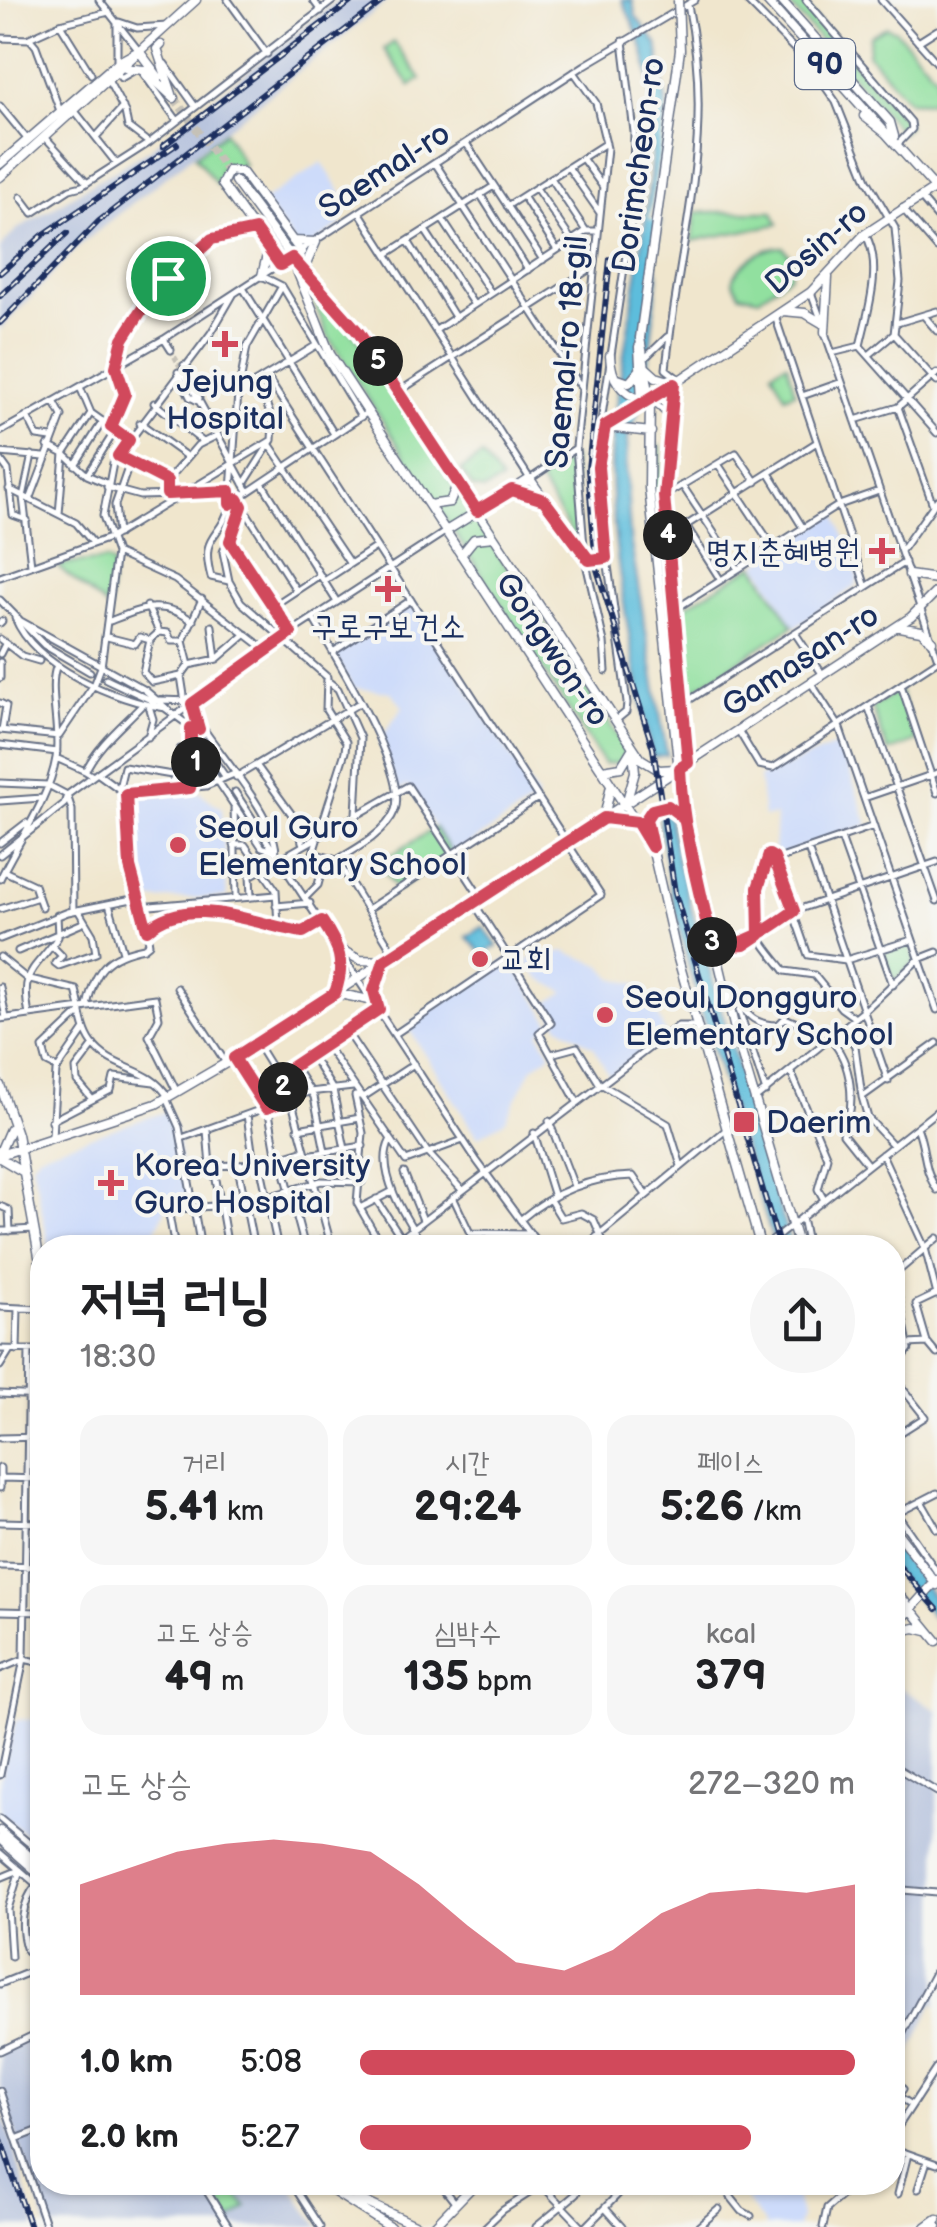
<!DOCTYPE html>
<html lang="ko">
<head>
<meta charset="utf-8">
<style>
	:root { --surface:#fff; --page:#f6f6f6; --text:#202124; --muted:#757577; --accent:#d1495b }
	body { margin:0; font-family:"Balsamiq Sans","Poor Story",sans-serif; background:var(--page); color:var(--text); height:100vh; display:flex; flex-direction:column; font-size:38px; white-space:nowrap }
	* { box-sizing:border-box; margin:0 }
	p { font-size:32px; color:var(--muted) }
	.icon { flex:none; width:55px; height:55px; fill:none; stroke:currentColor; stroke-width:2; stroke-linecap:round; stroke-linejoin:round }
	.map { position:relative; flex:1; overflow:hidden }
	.drawer { position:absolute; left:30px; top:1235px; width:875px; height:960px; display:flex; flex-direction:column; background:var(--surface); border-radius:40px; box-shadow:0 2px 8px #0004 }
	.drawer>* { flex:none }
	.pin { position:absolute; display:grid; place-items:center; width:85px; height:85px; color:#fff; margin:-42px; border:5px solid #fff; border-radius:50%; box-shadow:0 2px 10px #0007 }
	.km { position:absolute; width:50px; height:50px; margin:-25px; border-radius:50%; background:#222; color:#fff; font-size:28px; line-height:50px; text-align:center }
	.round { display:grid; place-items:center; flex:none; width:105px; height:105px; border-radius:52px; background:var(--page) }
	.headline { display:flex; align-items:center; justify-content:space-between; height:170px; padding:0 50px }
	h1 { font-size:55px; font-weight:800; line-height:75px }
	.metrics { display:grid; grid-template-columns:repeat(3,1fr); gap:15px; height:170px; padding:10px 50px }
	.metrics div { display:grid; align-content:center; border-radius:25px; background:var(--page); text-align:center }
	.metrics b { font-size:42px; font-weight:800 }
	.metrics small { font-size:28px; font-weight:400 }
	.metrics p { font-size:28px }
	.chart { height:280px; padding:20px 50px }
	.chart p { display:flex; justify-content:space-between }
	.chart svg { width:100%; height:180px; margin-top:10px; fill:var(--accent); opacity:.7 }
	ul { padding:0 50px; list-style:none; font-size:32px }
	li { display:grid; grid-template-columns:160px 120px 1fr; align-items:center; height:75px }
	li i { height:25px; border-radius:12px; background:var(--accent) }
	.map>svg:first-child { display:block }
</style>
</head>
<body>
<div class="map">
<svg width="937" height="2227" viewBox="0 0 937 2227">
	<rect width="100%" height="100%" fill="#f6f6f2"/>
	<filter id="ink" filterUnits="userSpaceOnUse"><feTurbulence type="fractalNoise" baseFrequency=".01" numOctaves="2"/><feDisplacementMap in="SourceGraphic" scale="20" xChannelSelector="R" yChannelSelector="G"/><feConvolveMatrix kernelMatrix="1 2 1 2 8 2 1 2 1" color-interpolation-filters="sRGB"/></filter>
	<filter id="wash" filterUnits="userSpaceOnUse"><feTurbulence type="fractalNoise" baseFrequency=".0048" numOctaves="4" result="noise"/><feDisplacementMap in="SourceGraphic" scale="40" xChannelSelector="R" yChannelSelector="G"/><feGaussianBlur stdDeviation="2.25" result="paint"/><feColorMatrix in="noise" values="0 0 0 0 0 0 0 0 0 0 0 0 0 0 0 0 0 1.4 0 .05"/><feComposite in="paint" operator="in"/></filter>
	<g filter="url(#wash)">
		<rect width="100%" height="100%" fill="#f0e6cd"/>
		<path fill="#cddbfa" d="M322,162l24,38 -10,7 6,17 -41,28 -38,-51z
			M836,513l22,65 -2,8 -61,41 -38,-63z
			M411,600l127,198 -85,57 -45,-69 -9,4 -15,-33 -5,-16 24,-34 -12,-15 -38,-4 -20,-36z
			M840,744l28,81 -88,30 -6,-4 2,-35 -12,1 -5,-40z
			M199,792l23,17 5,88 -84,3 -10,-43 -1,-60z
			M564,951l37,14 12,13 32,9 21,48 -57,41 -15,-29 -35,-21 -13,-22 19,-12 -26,-14 -14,-18z
			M509,958l42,65 -12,10 12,21 -19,14 -27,53 -27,16 -71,-111z
			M168,1111l8,20 13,72 -23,5 -18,39h-99l-17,-84 7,-9z
			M42,1719v118l-5,7 -37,-30v-35l16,-59z
			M733,2183h60l8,33 -4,11h-31z"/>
		<path fill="#b9c5de" d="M338,0h51l-308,244 -81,86v-82l16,-18 134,-81z
			M892,1683l45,27v295l-4,-2 -24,53 -16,24z
			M42,2031v151l246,1 31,44h-272l-47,-140v-36z
			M0,2108l10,27 26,92h-36z"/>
		<path fill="#91e09f" stroke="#56887e" stroke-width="2.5" d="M785,0h14l109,125 -6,8z
			M887,27l9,4 41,46v18l-7,7 -22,-1 -40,-47 2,-18z
			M394,42l27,37 -10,7 -27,-37z
			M225,132l19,33 -23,5 -4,15 -22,-29z
			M696,212h77l5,12 -86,17z
			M783,247l10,13 -3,15 -31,23 -19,-4 -7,-13c4,-18 32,-35 50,-34z
			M315,290l43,49 268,410 -7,14 -15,1 -277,-429 -16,-42z
			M787,363l8,29 -10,4 -13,-25z
			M653,445l8,2v50l24,253 -5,1 -27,-261z
			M482,456l19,25 -17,9 -11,-2 -12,-18z
			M573,458l5,78 -4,2 -36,-59z
			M106,560l7,5 -4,44 -53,-44z
			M754,565l39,61 -104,67 -10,-83z
			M899,690l18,51 -29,11 -16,-45z
			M435,828l18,27 -56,35 -18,-27z
			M910,943l5,19 -21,19 -11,-30z
			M227,2183l20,24 -16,14 -18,-29z"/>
		<path fill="#5dbddc" stroke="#3c769d" stroke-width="2.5" d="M622,0h10l4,17 21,27 15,100 -17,117 3,15 -13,119 -17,42 -2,29 4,72 37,217 -15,2c-17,-92 -45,-216 -40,-309 7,-114 62,-293 31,-399 -5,-17 -14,-33 -21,-49z
			M662,811l7,7 8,42 114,387h-16c-41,-138 -98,-285 -116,-429z
			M483,927l14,19 -14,8 -16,-17z
			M892,1544l45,58v19l-44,-51z"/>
		<path fill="#f0e6cd" d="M669,95l6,38 -13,88 -13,-2z"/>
	</g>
	<g filter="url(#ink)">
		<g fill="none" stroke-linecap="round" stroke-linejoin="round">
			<path stroke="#c5c1b7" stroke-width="5" stroke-dasharray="5 2.5" stroke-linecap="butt" d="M171,350l13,24"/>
			<path stroke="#c5c1b7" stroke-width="8" stroke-dasharray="8 4" stroke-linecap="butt" d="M174,98l56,77"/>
			<g stroke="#666f85" stroke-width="9">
				<path id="minor" d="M99,0l40,51
					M228,0l39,54
					M313,0l8,11
					M746,0l63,64 27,38 31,78 28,48 5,53 -6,53 -25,21
					M806,0l105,122 1,7 -14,15
					M881,0l56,63
					M119,22l18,6 30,-2
					M60,24l49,-12
					M117,24v39
					M0,38l30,1 6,7 24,65
					M27,39l33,-15 31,50
					M918,42l19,-12
					M165,64l30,42
					M574,72l22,31 11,45 -31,299 9,112 19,83 2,29
					M143,73l34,47
					M118,74l3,4 12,-7
					M109,82l16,30 3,15 21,16
					M0,106l27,33
					M75,111l41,52
					M45,137l42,46
					M96,137l27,-30
					M466,143l77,117
					M582,158l21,29
					M435,163l146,224
					M568,167l32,46
					M551,178l35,53
					M536,188l36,53
					M480,194l48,76
					M523,196l34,54
					M21,197l12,16 37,-24 12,-3 67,-43 185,-143
					M920,197l17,20
					M507,206l99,-63
					M902,208l35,40
					M360,213l170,266 46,-31
					M442,219l49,74
					M425,230l49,75
					M408,241l47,76
					M387,254l107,-68
					M262,276l20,10 79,131
					M282,286l-35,61 -9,46 -8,111c-9,37 -31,28 -19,73l18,4 12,21 86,75 -1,33 20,32 -1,10 -32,101 24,7c19,-11 50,-28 58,-50 14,-36 -62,-157 -82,-192
					M243,288l91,146
					M811,292l11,30
					M775,316l91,271
					M925,317l12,14
					M897,323l40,-12
					M436,330l150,-99h12
					M825,333l112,323
					M894,334l43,48
					M164,339l7,11
					M860,346l77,87
					M860,346c7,-32 24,-82 5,-112
					M832,353l28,-7
					M644,359l23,-22
					M184,365l15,33
					M178,372l12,25 8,4
					M185,375l63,116
					M267,377l334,518 -206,139
					M680,380l-14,-11c13,-130 50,-231 22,-364
					M80,387l11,26 38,27
					M398,392l195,-125
					M238,393l77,-47
					M802,396l40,-14
					M650,398l20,19 4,-33
					M154,403l49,39
					M898,407l35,98
					M91,413l-27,41 23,21 21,9
					M27,416l10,20 14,2
					M670,417l-6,79 24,267
					M855,420l43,-13 39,-34
					M140,423l46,33
					M111,427l14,-34 -9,-26 7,-28 30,-47 59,-53 43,-9
					M600,429l32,-214 2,-83 -11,-91
					M0,432l164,-93 421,-274 110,-65
					M270,445l80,119
					M48,446l16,8 -5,60
					M0,453l44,4
					M118,456l49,25 31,-36 20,-10
					M0,459l8,11 5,45 14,5
					M718,464l55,83
					M75,465l28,-44
					M769,473l34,55
					M87,475l28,-44
					M262,483l75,119
					M244,484l28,-44 1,-18 -11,-30 -16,-2
					M682,485l56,84
					M107,487l33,9 37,-1
					M9,489l67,34 17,20
					M187,494l43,-3
					M664,496l72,-43 20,29
					M238,499l58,91
					M30,500l32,-84 -8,-15
					M230,504l138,-92
					M687,527l33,52
					M118,534l-3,-29 15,-43
					M668,537l149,-95
					M230,541l61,92
					M901,551l36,-51
					M116,553l59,27 91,70
					M607,558l20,145 -1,9 -11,9
					M31,565l-8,-68 9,-42
					M0,577l112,-40 160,-97
					M229,581l-6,-29 19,-46
					M324,581l52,-34
					M0,600l44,45 46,27
					M147,606l12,26 9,1 3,8h12
					M273,606l47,-31
					M674,610l165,-105 40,-14
					M15,618c20,49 101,83 151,90
					M17,619l128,71 21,18
					M110,621c33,-13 52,-22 83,0
					M0,623l2,-2
					M212,626l4,33
					M795,633l28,42
					M107,637l28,7 5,-7 10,3 9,-8
					M0,639l22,17 17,5
					M150,640l-7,32 9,10 29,-6 8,-11 28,-6 29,-25
					M333,652l78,-52
					M0,654l5,-10
					M0,662v16
					M189,665l-6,-24 19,-42
					M181,676l4,26
					M106,679l49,23
					M329,682l9,7 22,49 -4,76
					M811,683l28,43 98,284
					M901,685l36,108
					M159,700l34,1
					M0,703l6,3 -4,24
					M193,704l6,25
					M683,704l222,-142
					M868,706l69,195
					M165,708l26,19 34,49
					M191,727l14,4c21,31 69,85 71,121l-14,-5 -71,-106z
					M0,730l59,6 36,-53 6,-16 15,-114 -13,-37 10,-53 98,-130 22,-38
					M738,730l21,35 14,3 164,-107
					M148,737l5,-18 -4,-13
					M0,745l57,7
					M56,758l29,13
					M256,765l42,58 4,19
					M97,773l29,21 80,-8 28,-12
					M93,776l-8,-5c15,-28 36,-44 57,-66
					M236,777l125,-75
					M0,783l48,2 19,10 5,15 1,101
					M119,788l5,-21 48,8
					M190,788l8,-36
					M171,790l9,-41
					M235,792l242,369 64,87
					M126,794l5,73 16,63
					M864,798l73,-25
					M0,801l42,-3
					M234,805l2,92
					M874,826l-99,34 33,95 38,5 66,-20
					M841,838l52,147
					M0,843l26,-20
					M234,845h11l31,45 2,36
					M808,849l80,232
					M0,855l64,-51 3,-9 215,-157 163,-106
					M775,859l-6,-4c-13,16 -18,63 -9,82 5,11 17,23 25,34l29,4 27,33 14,10
					M337,860l57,94
					M4,871l30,14 8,23
					M0,879c18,-38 49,-79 56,-121 5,-28 -9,-72 1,-93
					M251,896l-1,-20 158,-90 73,112
					M306,897l12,-12 7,-27
					M474,903l77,120 -12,10 37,67
					M109,904l14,48
					M276,906l34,-3
					M139,907l137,-12
					M0,909l38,-12
					M368,909l170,-111
					M57,915l1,22
					M0,939l68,-27 69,-14
					M52,946l10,10 -7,7 4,3 37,-13 -3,-18 -15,-25
					M716,947l29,-2 49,-34 143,-49
					M18,951l67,-29
					M0,957l26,21 50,12c5,17 5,38 16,53 20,28 58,23 76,54
					M0,987l6,31
					M177,988l49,75
					M728,992c17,16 20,33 50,33l7,-7 33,14 19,1
					M87,1006c8,-37 20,-51 57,-58l5,-4 -2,-14c43,-38 108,-5 156,2l19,-11
					M739,1010l27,82
					M29,1015c-9,-46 5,-43 29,-78
					M0,1019l155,-21 4,20 -10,18 28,56
					M844,1029l11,17 7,51
					M346,1031l82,122 34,37
					M830,1039c22,23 27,66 13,95l24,30
					M257,1044l34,55 41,149
					M326,1045l80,116 57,-21
					M551,1054l26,-7 22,36 69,41 13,42
					M311,1055l22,35 12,59
					M234,1058l31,50
					M294,1066l20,31 11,54
					M57,1068l-10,-5 -4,-15 38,-36
					M791,1072l36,85 -9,32 5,9
					M278,1077l101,-68
					M91,1098l-14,-17 -1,-12 18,-24
					M166,1098l13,29 22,121
					M755,1099l110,-89 54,-51 18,-7
					M268,1107l9,52
					M247,1115l7,50
					M51,1121l60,-31 3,-13 40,5
					M549,1121l25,65
					M917,1127c9,22 6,43 20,63
					M298,1129l62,-11
					M207,1130l3,36
					M534,1133l20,64
					M52,1137l4,-66 29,-42
					M182,1138l127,-46 44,-5
					M390,1141c-16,31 18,81 35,107
					M893,1145l-25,-27 -6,-21 75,-54
					M882,1154l43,94 12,47
					M281,1158l24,90
					M260,1164l18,84
					M187,1167l73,-3 42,-13 5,4 56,-9
					M238,1167l16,81
					M214,1168l14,80
					M404,1173l19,47
					M453,1197l17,36 61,1
					M376,1199l25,38
					M550,1200l11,18 20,-5 13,7 12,28
					M0,1206l9,4 1,21
					M360,1208l33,-17
					M802,1217l6,31
					M520,1220c33,-28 71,-43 113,-44l13,19
					M0,1231l34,-2
					M175,1248l-7,-39 77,-5 76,-23 41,1
					M298,1248l31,-10
					M383,1248l-26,-45 6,-70 -8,-37h10l49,-32
					M388,1248l290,-222h19
					M583,1248l144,-119
					M763,1248l174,-137
					M895,1274l42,-36
					M937,1294l-21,10 11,38 10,12
					M0,1307l42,2
					M908,1344l19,-1
					M0,1349l42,1
					M17,1350l1,-42
					M0,1366l10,-16
					M892,1372l17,-23 -15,-74
					M892,1375l33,42 -33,21
					M0,1394l42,2
					M0,1438l42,-1
					M0,1468v20
					M1,1478l41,1
					M921,1501l16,28
					M892,1507l45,65
					M896,1514l41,-21
					M0,1522l42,1
					M0,1566l42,1
					M0,1611l42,1
					M0,1669l24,-10 18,4
					M892,1765l45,27
					M0,1775l24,-116 5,-309
					M0,1819l42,35
					M0,1853l42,36
					M0,1878l17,-7
					M892,1889l45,4
					M27,1951c-8,-23 -6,-48 10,-67
					M11,1957l-3,-48 12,-39
					M0,1984l42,-17
					M0,2051l42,-20
					M892,2053l45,-84
					M892,2079l11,10 -5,7 14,9
					M0,2091l46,136
					M892,2136l45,-69
					M16,2139l26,-10
					M892,2148l45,16
					M201,2182l28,45
					M291,2182l29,45
					M439,2182l17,22
					M539,2182l43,45
					M719,2182l23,29 9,5
					M918,2189l9,-28
					M898,2194l10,-40
					M363,2201l10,-19
					M605,2208l17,19
					M485,2227l18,-17 39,-25
					M536,2227l40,-33 5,-12
					M586,2227l44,-45
					M698,2227l21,-18
					M823,2227l4,-19 30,-26"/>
			</g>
			<g stroke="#666f85" stroke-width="11">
				<path id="major" d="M766,0l171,190
					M781,0l109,122 4,14
					M161,45l-4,4 15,45
					M139,51l20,27
					M125,68l19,2 30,28
					M864,116l28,22
					M0,164l117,-101 18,-10
					M0,177l196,-177
					M235,181l57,77 67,75 282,426 18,11 17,-1
					M293,241l23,1 -13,29
					M292,258l38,96 322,493 24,105 85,296
					M280,265l-58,-81 7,-14 13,2 59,80
					M262,276l6,-25
					M783,311l22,2 17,10
					M825,332l3,-55
					M640,338l10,60 -1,90 35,330 54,224 61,206
					M610,356c1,22 10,37 32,44l18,-7 151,-101 54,-58 72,-47
					M646,368l10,9 20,6
					M615,378l14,5 10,-12
					M605,427l46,5
					M512,490l32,10
					M429,505l21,-3 8,-19
					M446,531l84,-52 55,80 22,-1c-4,-29 -19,-104 -4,-129 8,-12 27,-21 39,-29l-3,-53
					M461,555l13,-16 20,-2
					M909,575l28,4
					M899,627l22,4 11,10
					M603,770l18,-3 11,-18
					M611,785l-7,33 33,4
					M627,800l8,-28 -2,-22
					M650,836l-3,-17 5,-9 16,-3 16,11
					M340,949l20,11 24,1 -10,40 -39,-8 6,-23z
					M0,1085l17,49 25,139
					M0,1152l10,-23
					M0,1155l156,-51 89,-52 666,-435 26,-26
					M0,1158l22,13
					M892,1526l45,59
					M892,1586l45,55
					M892,1630l45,-50
					M892,1633l23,-5 12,3
					M0,1831l42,36
					M0,1839l42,37
					M319,2182l71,45
					M337,2182l26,19 56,26
					M433,2227l44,-45
					M926,2227l11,-8
					M935,2227l2,-1"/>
			</g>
			<use href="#minor" stroke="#fff" stroke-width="5"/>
			<use href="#major" stroke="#fff" stroke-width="8"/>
			<g stroke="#1b2f5e" stroke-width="6">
				<path id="rail" d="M163,146l190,-146
					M610,259l-22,210 8,97 57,182 22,145 105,355
					M0,273l43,-38 134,-91
					M0,296l67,-63
					M0,323l99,-102 285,-221
					M892,1558l45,51
					M0,2137l30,90"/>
			</g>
			<use href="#rail" stroke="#f6f6f2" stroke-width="2.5" stroke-dasharray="8" stroke-linecap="butt"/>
			<g stroke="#666f85" stroke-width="11" stroke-linecap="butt">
				<path id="major-bridge" d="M640,338l40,-288 -2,-50"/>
			</g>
			<use href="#major-bridge" stroke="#fff" stroke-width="8"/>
		</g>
	</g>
	<g fill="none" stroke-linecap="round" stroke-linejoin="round" filter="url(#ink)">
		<g stroke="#fff" stroke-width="20">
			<path id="route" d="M168,278l-15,14 -30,47 -7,28 9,27 -14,33 18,13 -11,16 49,25v13l63,-3v13l8,-5 4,7 -12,35 61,92 -99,71 7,25 -8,-1v13l7,11 -8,36 -64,6 4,73 17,63c43,-38 108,-5 156,2l19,-11c17,25 24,42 13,72l-101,65 32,50 25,-9 -14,-22 102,-68 -5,-18 10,-30 220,-143 33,4 15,25 -6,-28 6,-9 16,-4 16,12 29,130 31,-3 15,-10 -1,-47 11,-33 5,3 20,53c-27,19 -45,33 -78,36l-3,1c-15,-59 -31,-119 -33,-180l8,-5 -24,-267 10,-112 -69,42 -7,41 8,91 -17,2 -45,-60 -32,-10 -35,21 -118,-178 -67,-75 -12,7 -25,-35 -43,9 -44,39"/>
		</g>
		<use href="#route" stroke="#d1495b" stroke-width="12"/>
	</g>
	<g fill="#d1495b" stroke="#f6f6f2" stroke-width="4">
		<path d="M220 329h10v10h10v10h-10v10h-10v-10h-10v-10h10z"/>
		<path d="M877 536h10v10h10v10h-10v10h-10v-10h-10v-10h10z"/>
		<path d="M383 574h10v10h10v10h-10v10h-10v-10h-10v-10h10z"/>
		<circle cx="178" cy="845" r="10"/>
		<circle cx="480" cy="959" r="10"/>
		<circle cx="605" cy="1015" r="10"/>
		<rect x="732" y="1110" width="24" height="24" rx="5"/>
		<path d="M106 1168h10v10h10v10h-10v10h-10v-10h-10v-10h10z"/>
	</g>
	<g text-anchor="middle" stroke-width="8" stroke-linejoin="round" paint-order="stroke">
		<rect fill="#f6f6f2" stroke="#5d6b8a" stroke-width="2.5" x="795" y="39" width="60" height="50" rx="8"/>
		<g font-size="30" font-weight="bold" fill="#1b2f5e">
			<text x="825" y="74">90</text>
		</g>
		<g font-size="32" fill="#1b2f5e" stroke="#f6f6f2">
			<text transform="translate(638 165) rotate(-82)" y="11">Dorimcheon-ro</text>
			<text transform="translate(384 170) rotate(-33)" y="11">Saemal-ro</text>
			<text transform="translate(816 247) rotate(-41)" y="11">Dosin-ro</text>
			<text transform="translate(566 352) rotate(-85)" y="11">Saemal-ro 18-gil</text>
			<text transform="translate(553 649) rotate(56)" y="11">Gongwon-ro</text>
			<text transform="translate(800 660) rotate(-33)" y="11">Gamasan-ro</text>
		</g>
		<g font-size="32" fill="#1b2f5e" stroke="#f6f6f2" text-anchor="start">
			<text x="225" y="392" text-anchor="middle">Jejung<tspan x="225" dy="37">Hospital</tspan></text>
			<text x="860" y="562" text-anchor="end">명지춘혜병원</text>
			<text x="388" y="637" text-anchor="middle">구로구보건소</text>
			<text x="198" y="838">Seoul Guro<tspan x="198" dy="37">Elementary School</tspan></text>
			<text x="500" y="970">교회</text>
			<text x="625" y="1008">Seoul Dongguro<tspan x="625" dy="37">Elementary School</tspan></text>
			<text x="766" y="1133">Daerim</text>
			<text x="134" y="1176">Korea University<tspan x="134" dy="37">Guro Hospital</tspan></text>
		</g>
	</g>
</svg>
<div class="pin" style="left:168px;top:278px;background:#1e9e55"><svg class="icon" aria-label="arrive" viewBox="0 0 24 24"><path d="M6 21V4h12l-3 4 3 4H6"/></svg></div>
<b class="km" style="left:196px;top:762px">1</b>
<b class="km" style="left:283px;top:1087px">2</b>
<b class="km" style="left:712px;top:942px">3</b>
<b class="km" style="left:668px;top:535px">4</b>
<b class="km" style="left:378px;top:361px">5</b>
<section class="drawer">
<div class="headline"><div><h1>저녁 러닝</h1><p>18:30</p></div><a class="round"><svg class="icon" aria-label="share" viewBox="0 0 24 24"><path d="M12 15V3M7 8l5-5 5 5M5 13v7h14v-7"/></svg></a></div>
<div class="metrics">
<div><p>거리</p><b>5.41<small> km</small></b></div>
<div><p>시간</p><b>29:24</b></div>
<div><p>페이스</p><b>5:26<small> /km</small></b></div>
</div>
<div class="metrics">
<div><p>고도 상승</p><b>49<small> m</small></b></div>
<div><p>심박수</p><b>135<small> bpm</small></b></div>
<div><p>kcal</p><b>379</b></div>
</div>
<div class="chart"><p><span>고도 상승</span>272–320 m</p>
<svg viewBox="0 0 160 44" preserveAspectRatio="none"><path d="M0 44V17L10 13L20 9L30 7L40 6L50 7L60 9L70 17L80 27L90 36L100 38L110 33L120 24L130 19L140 18L150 19L160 17V44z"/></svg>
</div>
<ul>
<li><b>1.0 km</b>5:08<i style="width:100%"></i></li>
<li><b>2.0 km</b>5:27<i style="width:79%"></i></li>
</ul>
</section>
</div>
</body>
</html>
